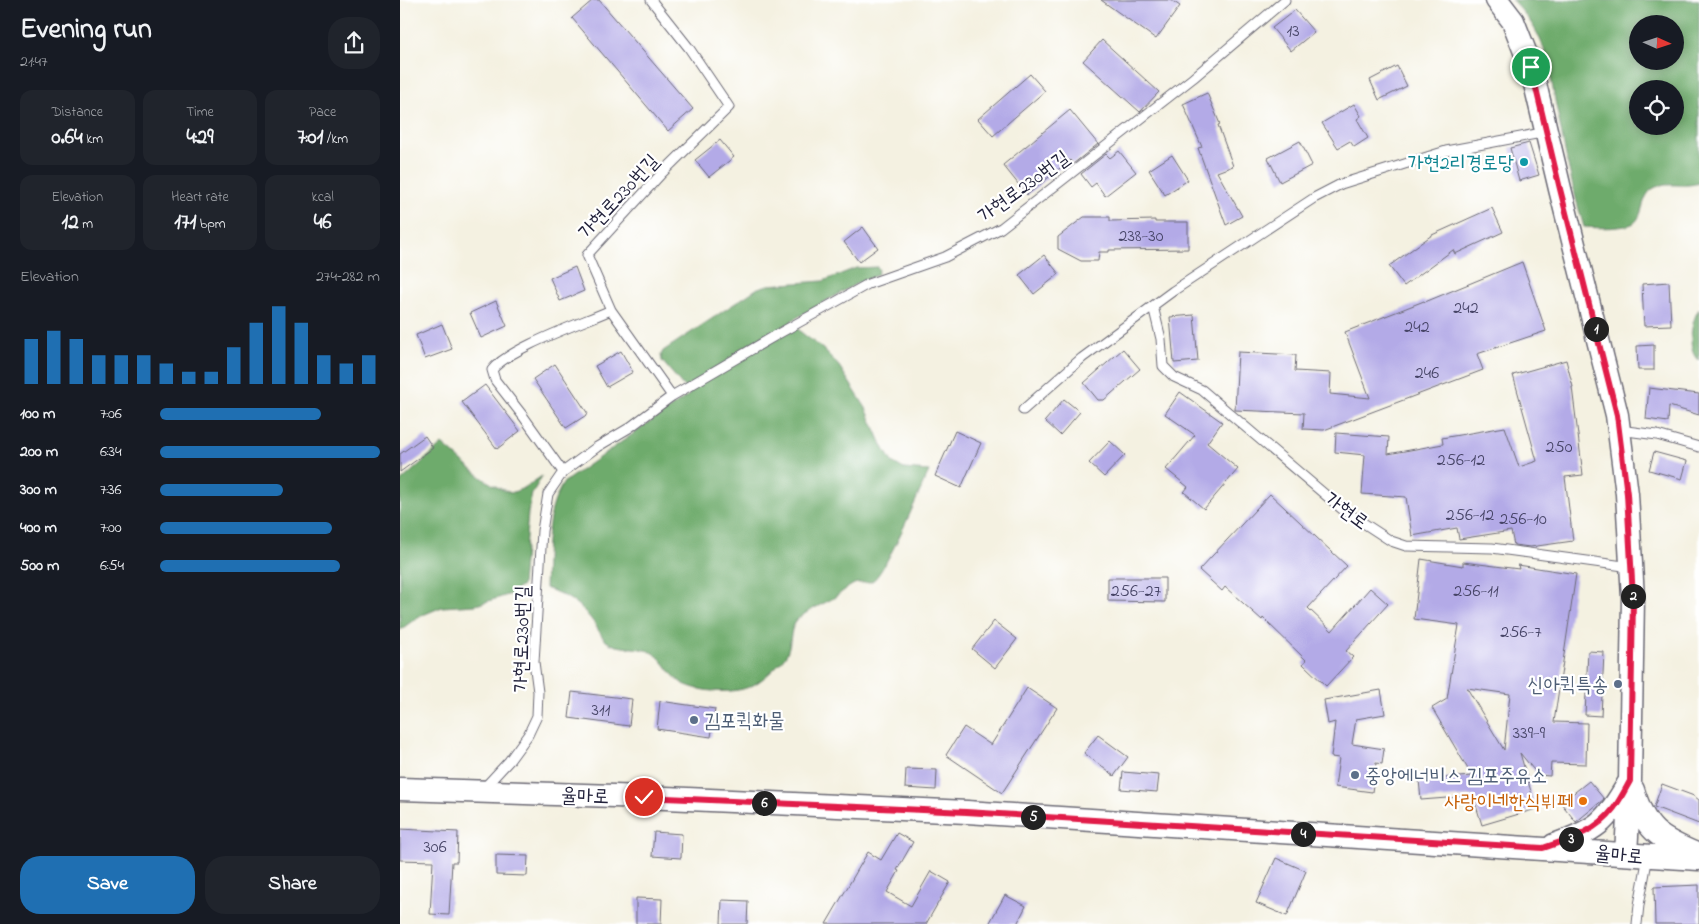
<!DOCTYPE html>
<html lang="en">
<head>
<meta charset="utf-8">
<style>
	:root { --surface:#171b24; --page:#20242c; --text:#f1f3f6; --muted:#9ea1a6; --accent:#1f6fb2 }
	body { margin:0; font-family:"Indie Flower","Poor Story",sans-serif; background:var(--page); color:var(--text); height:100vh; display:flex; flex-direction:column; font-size:19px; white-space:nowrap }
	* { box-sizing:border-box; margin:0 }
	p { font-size:16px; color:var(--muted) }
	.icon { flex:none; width:28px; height:28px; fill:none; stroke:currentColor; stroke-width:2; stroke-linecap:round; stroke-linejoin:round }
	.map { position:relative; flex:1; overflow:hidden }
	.drawer { display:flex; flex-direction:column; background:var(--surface); width:400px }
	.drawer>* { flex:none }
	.needle { width:32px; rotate:93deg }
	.fabs { position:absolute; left:1229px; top:15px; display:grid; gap:10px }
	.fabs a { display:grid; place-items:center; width:55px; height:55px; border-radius:50%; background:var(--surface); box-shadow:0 2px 12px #0003; font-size:25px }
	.pin { position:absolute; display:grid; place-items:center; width:42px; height:42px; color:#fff; margin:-21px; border:2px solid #fff; border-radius:50%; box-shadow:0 1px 5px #0007 }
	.km { position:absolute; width:25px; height:25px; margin:-12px; border-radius:50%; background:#222; color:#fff; font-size:14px; line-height:25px; text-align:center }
	.round { display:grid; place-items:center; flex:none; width:52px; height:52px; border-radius:20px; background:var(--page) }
	.head { display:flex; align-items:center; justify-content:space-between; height:85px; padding:0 20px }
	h1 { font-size:28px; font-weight:700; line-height:38px }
	.stats { display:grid; grid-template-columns:repeat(3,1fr); gap:8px; height:85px; padding:5px 20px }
	.stats div { display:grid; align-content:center; border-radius:12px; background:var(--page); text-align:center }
	.stats b { font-size:21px; font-weight:700 }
	.stats small { font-size:14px; font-weight:400 }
	.stats p { font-size:14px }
	.chart { height:140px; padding:10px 20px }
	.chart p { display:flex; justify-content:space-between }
	.chart svg { width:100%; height:90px; margin-top:5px; stroke:var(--accent); stroke-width:6 }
	.cta { display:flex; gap:10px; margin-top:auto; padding:10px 20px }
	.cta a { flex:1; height:58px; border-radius:20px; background:var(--accent); color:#fff; font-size:20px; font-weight:700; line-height:58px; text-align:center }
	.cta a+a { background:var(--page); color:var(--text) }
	ul { padding:0 20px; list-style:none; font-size:16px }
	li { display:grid; grid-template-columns:80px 60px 1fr; align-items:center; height:38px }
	li i { height:12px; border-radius:6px; background:var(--accent) }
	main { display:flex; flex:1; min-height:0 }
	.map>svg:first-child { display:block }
</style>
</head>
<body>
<main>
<section class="drawer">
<div class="head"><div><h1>Evening run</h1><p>21:47</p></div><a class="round"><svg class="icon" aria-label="share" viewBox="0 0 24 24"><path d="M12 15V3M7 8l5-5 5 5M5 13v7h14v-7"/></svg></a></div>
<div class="stats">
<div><p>Distance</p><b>0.64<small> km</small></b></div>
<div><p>Time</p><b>4:29</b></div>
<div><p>Pace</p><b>7:01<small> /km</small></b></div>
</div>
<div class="stats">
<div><p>Elevation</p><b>12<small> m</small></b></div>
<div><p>Heart rate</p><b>171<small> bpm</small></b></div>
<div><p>kcal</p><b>46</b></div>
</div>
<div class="chart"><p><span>Elevation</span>274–282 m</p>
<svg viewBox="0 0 160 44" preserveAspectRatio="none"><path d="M5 44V22M15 44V18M25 44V22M35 44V30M45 44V30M55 44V30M65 44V34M75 44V38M85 44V38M95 44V26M105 44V14M115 44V6M125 44V14M135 44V30M145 44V34M155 44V30"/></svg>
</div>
<ul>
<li><b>100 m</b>7:06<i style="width:73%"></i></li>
<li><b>200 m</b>6:34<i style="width:100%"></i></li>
<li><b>300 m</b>7:36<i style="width:56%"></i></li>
<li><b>400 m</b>7:00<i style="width:78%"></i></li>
<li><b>500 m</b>6:54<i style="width:82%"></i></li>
</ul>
<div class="cta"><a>Save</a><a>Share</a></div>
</section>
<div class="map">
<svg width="1299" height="924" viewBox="0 0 1299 924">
	<rect width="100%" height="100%" fill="#fff"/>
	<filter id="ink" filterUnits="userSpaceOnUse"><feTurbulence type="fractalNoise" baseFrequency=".02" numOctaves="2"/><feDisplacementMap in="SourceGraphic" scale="10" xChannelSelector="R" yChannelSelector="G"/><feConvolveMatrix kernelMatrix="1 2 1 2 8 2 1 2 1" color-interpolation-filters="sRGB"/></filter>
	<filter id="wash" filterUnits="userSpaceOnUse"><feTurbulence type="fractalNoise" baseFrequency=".0096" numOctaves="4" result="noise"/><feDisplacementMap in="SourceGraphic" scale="20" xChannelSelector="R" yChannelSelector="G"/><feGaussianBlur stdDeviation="1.12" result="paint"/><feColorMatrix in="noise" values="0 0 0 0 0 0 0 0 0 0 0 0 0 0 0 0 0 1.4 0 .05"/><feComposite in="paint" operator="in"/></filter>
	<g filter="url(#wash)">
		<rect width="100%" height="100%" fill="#f4f1e1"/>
		<path fill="#6eab6c" stroke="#486654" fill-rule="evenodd" d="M1112,0h187v183c-14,5 -30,-1 -43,4 -16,7 -11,28 -22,36 -9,6 -40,5 -50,4 -11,-36 -19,-74 -26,-112 -11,-50 -7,-75 -46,-115zM1238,24h37v37h-37zM1238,89h37v37h-37z
			M477,267l2,3 -2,5 -21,9 -65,37 11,12 21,16 16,17 27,42 17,39 9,15 12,7 25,2c-8,17 -44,104 -57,110 -6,3 -12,1 -18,3 -8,4 -15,11 -22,15 -11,6 -23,11 -33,19 -10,7 -7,24 -12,35 -4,9 -23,26 -32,31 -17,11 -55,9 -73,-1 -12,-7 -17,-23 -29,-30 -14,-8 -34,-2 -47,-12 -6,-6 -9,-15 -15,-22 -12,-16 -27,-25 -46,-31 2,-35 -1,-76 19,-106l126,-88 -28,-33 -1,-6 2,-4 95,-63 10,-3 55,-4 33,-13z
			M1299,309v52c-13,-10 -8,-40 0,-52z
			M42,444c22,18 42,40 69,49l13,-5 18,-12 -10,18 -4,19 -6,73 -11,8 -35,11 -34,2 -24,10 -18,13v-148z"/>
		<g id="blocks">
			<path fill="#b3aae7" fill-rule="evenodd" d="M193,0h6l94,109 -25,22 -96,-113z
				M701,0h70l9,6 -24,33z
				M895,10l19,22 -23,19 -19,-23z
				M702,40l57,52 -19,20 -57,-51z
				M997,66l10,20 -28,14 -9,-20z
				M630,74l15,17 -52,45 -15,-17z
				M807,93l13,31 -2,1 15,41 -16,6 25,44 -16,9 -28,-77 4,-1 -19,-43z
				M954,104l7,12 -4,3 11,19 -14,9 -4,-6 -12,7 -16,-25z
				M670,110l28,34 -25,20 -3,-4 -43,35 -24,-30z
				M320,140l14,17 -25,20 -14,-17z
				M900,141l12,24 -32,17 -12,-24z
				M1129,143l10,32 -20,6 -9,-33z
				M719,151l17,21 -31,24 -9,-13 -5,4 -10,-13 25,-20 4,4z
				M772,155l16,25 -23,15 -16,-25z
				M1092,208l11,24 -48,22 -2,-4 -49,36 -15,-20 43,-31z
				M684,217h26v4l45,-1v2h33v27l-79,1v2h-10l-1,9h-17l-23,-12v-12z
				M463,227l15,21 -19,14 -15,-20z
				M644,255l15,19 -25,20 -15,-19z
				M1122,262l24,69 -69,23 6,16 -159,60 -21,-1 1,-16 -69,-3 3,-58 58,3 -1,16 36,2 -1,21 40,4 -25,-66 79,-31 1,1z
				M175,267l9,24 -24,10 -10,-23z
				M1269,282l2,43 -27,1 -2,-42z
				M96,301l11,25 -26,12 -11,-25z
				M794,315l4,46 -24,2 -4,-46z
				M42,324l10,25 -27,10 -9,-24z
				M1254,345v25h-16l-1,-24z
				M723,349l17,20 -36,31h-6l-14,-17z
				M221,351l12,21 -26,15 -12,-21z
				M1166,360l7,27h-1l11,88 -18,2 8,64 -43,6 -16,-2 -3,-14 -52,8 -2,-11 -45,8 -6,-39 -44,-3 3,-39 -30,-3 1,-19 53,4 -1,17 55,-10 -1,-6 63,-11 14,40 18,-6 -24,-86z
				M155,364l33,50 -22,14 -33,-49z
				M85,385l35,46 -23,18 -35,-47z
				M1249,388l50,6v21l-30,-9 -1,16 -22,-3z
				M780,392l42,30 -15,21 31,26 -34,40 -20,-17 4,-5 -22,-18 29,-34 -30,-21z
				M664,399l16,13 -20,23 -15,-14z
				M555,431l26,12 -20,45 -26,-12z
				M25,436l8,12 -33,24v-18z
				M710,441l15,14 -21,22 -15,-14z
				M1254,452l33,9 -5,18 -33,-9z
				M870,494l77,72 -39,42 24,23 38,-43 18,16 -42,47 7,6 -27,29 -23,-22 3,-4 -43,-42 -1,2 -37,-33 -3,4 -23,-21z
				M1021,559l42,7v-4l56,7 -1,-4 58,9 -22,148 33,1 -1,41 -35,-1 -1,13 -12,-1 -18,-22 16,56 -54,16 -9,-29 -52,4 -2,-20 53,-4 -40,-68 15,-9 12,-74 -45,-6zM1067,688l43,6 -6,56z
				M708,578h57v24l-57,-1z
				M594,621l23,18 -22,29 -23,-19z
				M1188,651l16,1 -3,64 -16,-1z
				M627,688l30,20 -55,85 -56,-38 18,-28 27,18z
				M981,690l4,24 -29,5 -4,25 32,5 -2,15 -6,-1 -4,29 -37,-5 4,-29 -8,-1 4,-35 -7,2 -4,-24z
				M172,692l60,7 -3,27 -60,-8z
				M260,701l55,8 -4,28 -54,-8z
				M698,735l30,22 -14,19 -30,-23z
				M506,769l31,1 -1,20 -31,-2z
				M723,772l36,3 -2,17 -36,-3z
				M1189,781l15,18 -28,23 -15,-19z
				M1262,784l32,12 5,4v24l-45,-17z
				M0,829l58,3 -1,30h-5l-3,53 -19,-1 3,-53 -33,-1z
				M254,832l28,2 -1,24 -29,-2z
				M497,833l16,9 -16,28 2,1 -12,21 24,14 20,-35 19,11 -24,42h-100l42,-72 13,8z
				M96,855l32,1 -1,20 -31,-1z
				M876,858l30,13 -19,45 -31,-13z
				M1299,885v39h-44l-1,-37z
				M605,895l21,11 -9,18h-28z
				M236,898l26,1 -1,25h-25z
				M322,900l26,1 -1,23h-26z"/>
		</g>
	</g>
	<g filter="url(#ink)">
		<use href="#blocks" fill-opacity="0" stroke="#6c6a75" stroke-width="1"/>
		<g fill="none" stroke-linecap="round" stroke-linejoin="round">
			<g stroke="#6c6a75" stroke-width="11">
				<path id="service" d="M251,0l38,48 40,59 -67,66 -75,82 24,55 61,86
					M753,306l8,33 2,27 11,11 28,13 140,119 49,32 15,5 86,2 139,19
					M623,410l59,-52 91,-67 141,-93 27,-14 105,-33 101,-19
					M1219,430l38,5 42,12
					M163,472l-40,-56 -28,-36 -3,-10c17,-22 90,-47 119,-60
					M84,788l25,-27 19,-26 9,-19 1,-24 -4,-30 8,-131 6,-37 15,-22 34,-25 32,-19 43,-32 106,-62 90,-50 77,-27 56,-29 192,-150 92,-78
					M1237,924l2,-19 9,-49"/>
			</g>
			<g stroke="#6c6a75" stroke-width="25">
				<path id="tertiary" d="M1097,0l16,21 18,46 29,122 57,226 10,79 6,104 -3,183 -4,73
					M0,789l244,8 323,15 732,47
					M1233,790c12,40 25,48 63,64
					M1154,845c42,-15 52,-22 74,-61"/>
			</g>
			<use href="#service" stroke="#fff" stroke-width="9"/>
			<use href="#tertiary" stroke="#fff" stroke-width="22"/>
		</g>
	</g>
	<g fill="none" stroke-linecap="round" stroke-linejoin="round" filter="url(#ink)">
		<g stroke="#fff" stroke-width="10">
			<path id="route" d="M244,797l322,15 577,36c27,-9 53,-16 71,-40 6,-8 11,-18 16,-27l3,-183 -6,-104 -10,-79 -57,-226 -29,-122"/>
		</g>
		<use href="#route" stroke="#e11d48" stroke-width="6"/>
	</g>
	<circle fill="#0f9aa8" stroke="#fff" stroke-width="2" cx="1124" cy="162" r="5"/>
	<g fill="#5c6f8a" stroke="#fff" stroke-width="2">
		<circle cx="1218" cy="684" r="5"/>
		<circle cx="294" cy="720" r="5"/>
		<circle cx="955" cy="775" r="5"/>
	</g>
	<circle fill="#e8710a" stroke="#fff" stroke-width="2" cx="1183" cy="801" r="5"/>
	<g text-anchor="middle" stroke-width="4.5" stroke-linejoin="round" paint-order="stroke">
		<g font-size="18" fill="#464466">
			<text x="893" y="36">13</text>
			<text x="741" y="241">238-30</text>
			<text x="1066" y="313">242</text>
			<text x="1017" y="332">242</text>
			<text x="1027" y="378">246</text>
			<text x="1159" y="452">250</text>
			<text x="1061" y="465">256-12</text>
			<text x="1070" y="520">256-12</text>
			<text x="1123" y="524">256-10</text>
			<text x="736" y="596">256-27</text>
			<text x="1076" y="596">256-11</text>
			<text x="1121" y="637">256-7</text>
			<text x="201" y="715">311</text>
			<text x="1129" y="738">339-9</text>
			<text x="35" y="852">306</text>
		</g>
		<g font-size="20" fill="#0d838f" stroke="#fff" text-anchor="end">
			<text x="1114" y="169">가현2리경로당</text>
		</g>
		<g font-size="20" fill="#22223b" stroke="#fff">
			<text transform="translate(623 186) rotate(-36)" y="7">가현로230번길</text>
			<text transform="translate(218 196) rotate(-47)" y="7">가현로230번길</text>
			<text transform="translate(947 510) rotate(36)" y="7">가현로</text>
			<text transform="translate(121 639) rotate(-89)" y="7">가현로230번길</text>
			<text transform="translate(185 795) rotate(2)" y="7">율마로</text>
			<text transform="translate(1219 854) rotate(5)" y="7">율마로</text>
		</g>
		<g font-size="20" fill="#4e5e75" stroke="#fff" text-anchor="start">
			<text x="1208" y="691" text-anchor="end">신아퀵특송</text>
			<text x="304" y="727">김포퀵화물</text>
			<text x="965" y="782">중앙에너비스 김포주유소</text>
		</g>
		<g font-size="20" fill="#c56008" stroke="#fff" text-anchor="end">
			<text x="1173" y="808">사랑이네한식뷔페</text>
		</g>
	</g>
</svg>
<div class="fabs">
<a><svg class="needle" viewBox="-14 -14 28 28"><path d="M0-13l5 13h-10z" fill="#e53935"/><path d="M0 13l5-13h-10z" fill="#9ea1a6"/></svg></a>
<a><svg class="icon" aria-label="locate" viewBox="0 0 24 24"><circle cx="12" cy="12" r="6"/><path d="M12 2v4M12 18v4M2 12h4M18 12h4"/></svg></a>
</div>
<div class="pin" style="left:1131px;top:67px;background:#1e9e55"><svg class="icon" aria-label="arrive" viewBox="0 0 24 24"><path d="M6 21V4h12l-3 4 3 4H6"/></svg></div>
<div class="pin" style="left:244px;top:797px;background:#d93025"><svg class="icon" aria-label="check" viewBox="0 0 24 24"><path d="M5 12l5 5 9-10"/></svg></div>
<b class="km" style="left:1196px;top:329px">1</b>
<b class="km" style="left:1233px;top:596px">2</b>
<b class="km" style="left:1171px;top:839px">3</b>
<b class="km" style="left:903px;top:834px">4</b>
<b class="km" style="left:633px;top:817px">5</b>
<b class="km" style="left:364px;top:803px">6</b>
</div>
</main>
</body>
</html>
